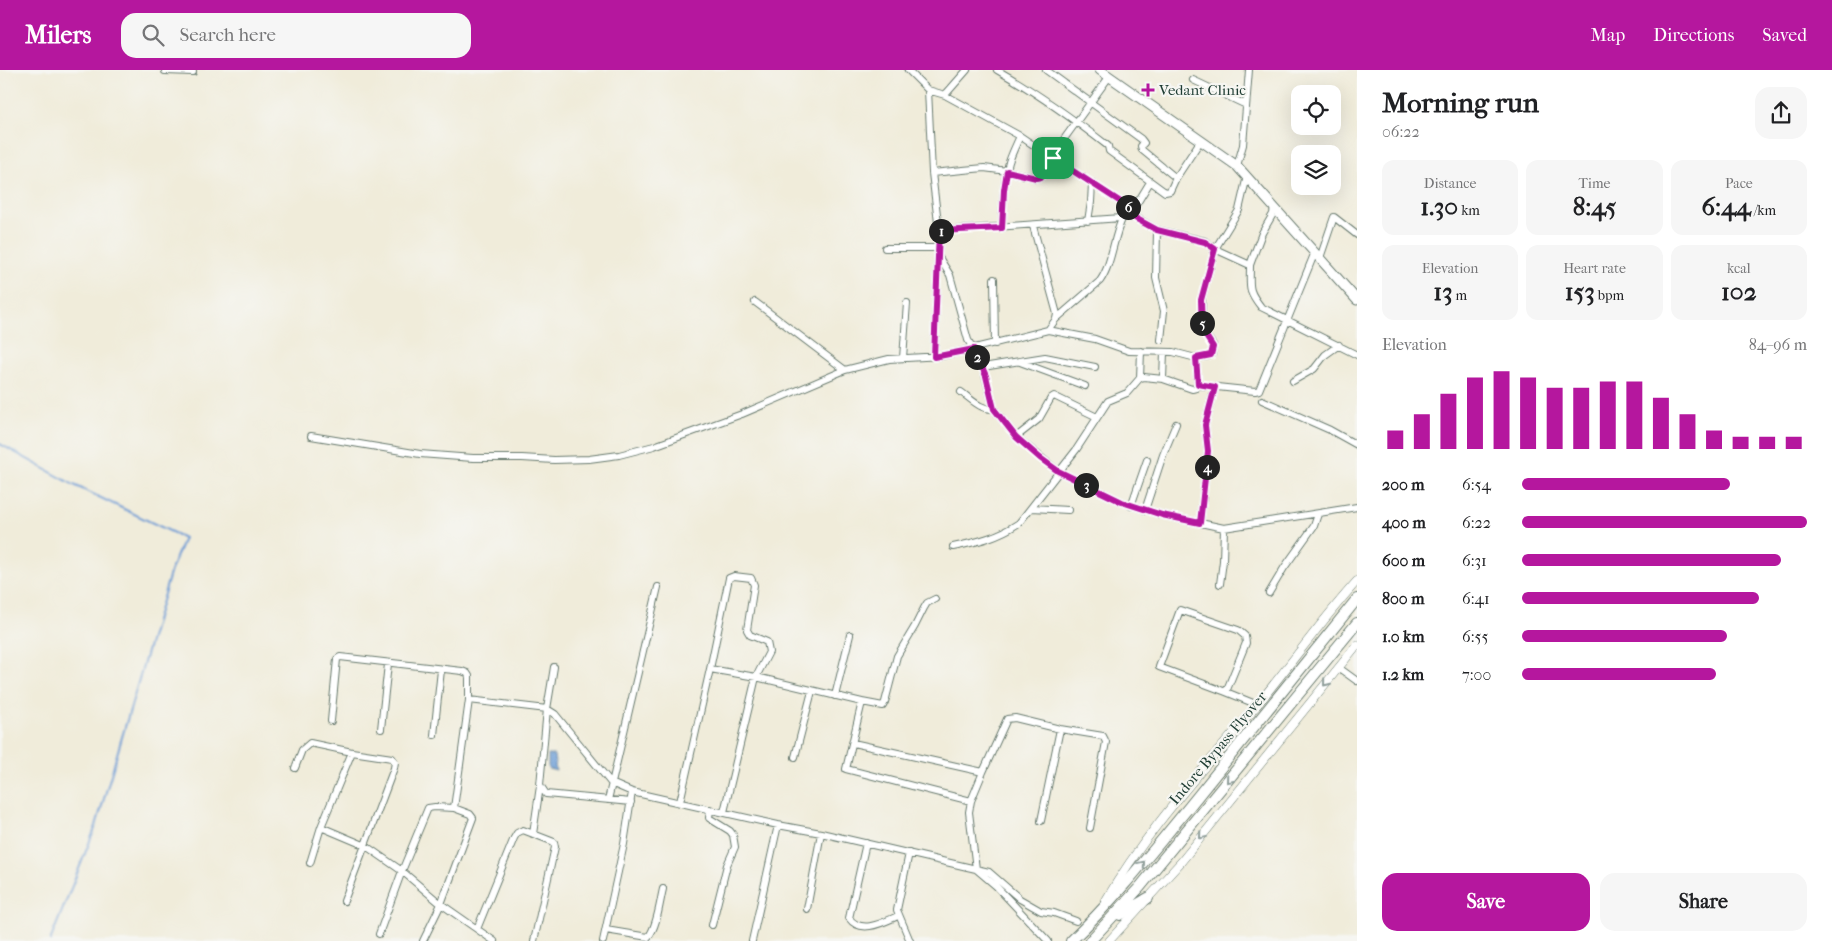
<!DOCTYPE html>
<html lang="en">
<head>
<meta charset="utf-8">
<style>
	:root { --surface:#fff; --page:#f6f6f6; --text:#202124; --muted:#757577; --accent:#b5179e }
	body { margin:0; font-family:"IM FELL French Canon",serif; background:var(--page); color:var(--text); height:100vh; display:flex; flex-direction:column; font-size:19px; white-space:nowrap }
	* { box-sizing:border-box; margin:0 }
	p { font-size:16px; color:var(--muted) }
	.icon { flex:none; width:28px; height:28px; fill:none; stroke:currentColor; stroke-width:2; stroke-linecap:round; stroke-linejoin:round }
	.map { position:relative; flex:1; overflow:hidden }
	.sheet { display:flex; flex-direction:column; background:var(--surface); width:475px }
	.sheet>* { flex:none }
	.fabs { position:absolute; left:1291px; top:15px; display:grid; gap:10px }
	.fabs a { display:grid; place-items:center; width:50px; height:50px; border-radius:10px; background:var(--surface); box-shadow:0 5px 20px #0002; font-size:25px }
	.pin { position:absolute; display:grid; place-items:center; width:42px; height:42px; color:#fff; margin:-21px; border-radius:10px; box-shadow:0 2px 8px #0006 }
	.km { position:absolute; width:25px; height:25px; margin:-12px; border-radius:50%; background:#222; color:#fff; font-size:14px; line-height:25px; text-align:center }
	.round { display:grid; place-items:center; flex:none; width:52px; height:52px; border-radius:15px; background:var(--page) }
	.overview { display:flex; align-items:center; justify-content:space-between; height:85px; padding:0 25px }
	h1 { font-size:28px; font-weight:700; line-height:38px }
	.metrics { display:grid; grid-template-columns:repeat(3,1fr); gap:8px; height:85px; padding:5px 25px }
	.metrics div { display:grid; align-content:center; border-radius:12px; background:var(--page); text-align:center }
	.metrics b { font-size:25px; font-weight:700 }
	.metrics small { font-size:14px; font-weight:400 }
	.metrics p { font-size:14px }
	.chart { height:140px; padding:10px 25px }
	.chart p { display:flex; justify-content:space-between }
	.chart svg { width:100%; height:90px; margin-top:5px; stroke:var(--accent); stroke-width:6 }
	.button { display:flex; gap:10px; margin-top:auto; padding:10px 25px }
	.button a { flex:1; height:58px; border-radius:15px; background:var(--accent); color:#fff; font-size:20px; font-weight:700; line-height:58px; text-align:center }
	.button a+a { background:var(--page); color:var(--text) }
	ul { padding:0 25px; list-style:none; font-size:16px }
	li { display:grid; grid-template-columns:80px 60px 1fr; align-items:center; height:38px }
	li i { height:12px; border-radius:6px; background:var(--accent) }
	header { display:flex; align-items:center; gap:30px; box-sizing:border-box; height:70px; padding:0 25px; background:var(--accent); color:#fff }
	header strong { font-size:24px }
	nav { display:flex; gap:28px; margin-inline-start:auto; font-size:18px }
	.search { width:350px; height:45px; background:var(--page); display:flex; align-items:center; gap:12px; box-sizing:border-box; padding:0 18px; border-radius:15px; color:var(--muted); font-size:19px }
	main { display:flex; flex:1; min-height:0 }
	.map>svg:first-child { display:block }
</style>
</head>
<body>
<header>
<strong>Milers</strong>
<div class="search"><svg class="icon" aria-label="search" viewBox="0 0 24 24"><circle cx="10" cy="10" r="6"/><path d="M15 15l6 6"/></svg>Search here</div>
<nav><a>Map</a><a>Directions</a><a>Saved</a></nav>
</header>
<main>
<div class="map">
<svg width="1357" height="871" viewBox="0 0 1357 871">
	<rect width="100%" height="100%" fill="#f6f6f2"/>
	<filter id="ink" filterUnits="userSpaceOnUse"><feTurbulence type="fractalNoise" baseFrequency=".02" numOctaves="2"/><feDisplacementMap in="SourceGraphic" scale="10" xChannelSelector="R" yChannelSelector="G"/><feConvolveMatrix kernelMatrix="1 2 1 2 8 2 1 2 1" color-interpolation-filters="sRGB"/></filter>
	<filter id="wash" filterUnits="userSpaceOnUse"><feTurbulence type="fractalNoise" baseFrequency=".0096" numOctaves="4" result="noise"/><feDisplacementMap in="SourceGraphic" scale="20" xChannelSelector="R" yChannelSelector="G"/><feGaussianBlur stdDeviation="1.12" result="paint"/><feColorMatrix in="noise" values="0 0 0 0 0 0 0 0 0 0 0 0 0 0 0 0 0 1.4 0 .05"/><feComposite in="paint" operator="in"/></filter>
	<g filter="url(#wash)">
		<rect width="100%" height="100%" fill="#f0ecda"/>
		<path fill="#6c9cd5" stroke="#466c84" d="M548,685h6l2,16 -8,-2z"/>
		<g fill="none" stroke-linecap="round" stroke-linejoin="round">
			<path stroke="#6c9cd5" stroke-width="2" d="M0,374l74,41 110,53 -13,32 -75,256 -46,115"/>
		</g>
	</g>
	<g filter="url(#ink)">
		<g fill="none" stroke-linecap="round" stroke-linejoin="round">
			<g stroke="#687a6e" stroke-width="8">
				<path id="minor" d="M908,0l20,20 17,5 75,41 31,21 58,-80
					M997,0c39,22 75,48 111,76l1,5 56,41 5,-1 6,-13 25,-38
					M1046,0l95,69 3,4 -3,3 1,4 34,28
					M165,1l28,1
					M1193,10l53,25
					M928,20l4,83 7,58 -5,126
					M945,25l22,-25
					M1051,87l82,53 2,7
					M1237,96l6,-21 6,-75
					M932,103l52,-5 23,3 30,7 7,-4 9,-16
					M1133,140l17,-28
					M1088,151l3,-19 1,-19
					M1033,156l24,88 -1,5 -8,11
					M1002,158c1,-22 1,-45 7,-66 3,-9 7,-17 11,-26
					M1157,160l-1,48 8,33 -3,29
					M939,161l196,-14 22,13 48,11 10,8 35,16c0,22 -3,24 11,42l96,48
					M885,178h53
					M938,186l12,19 18,65 15,27 11,42 22,28 42,34 64,31 40,13 62,13 -1,33 -3,23
					M1320,188l14,-41 23,18
					M1250,195l12,-32 11,-19 1,-8
					M994,209l1,65
					M755,232l90,68 44,-11 53,-3 106,-26 47,9 34,12 44,1 23,6 2,27
					M1056,249l44,-38c12,-17 13,-42 22,-62
					M903,288l4,-55
					M1196,288l13,-2 3,-2 1,-9 -11,-15v-33l13,-48 24,-39 8,-34
					M1020,292l65,24
					M983,297l62,-10 50,10
					M1140,308l1,-27
					M1163,309l1,-27
					M1293,311l21,-12 11,-14 14,-10
					M961,322c11,8 20,18 33,17
					M1262,330l68,30 27,15
					M311,366l109,18 53,4h49l32,2 35,-1 30,-4 35,-9 88,-32 103,-44
					M1016,367l23,-18 12,-21 3,-2 43,21
					M1131,436l16,-46
					M1032,438l36,2
					M1145,440l18,-55 13,-31
					M1200,453l8,-72 -3,-26 10,-38
					M1224,458l133,-21
					M953,477c24,-5 45,-10 66,-24l57,-73 32,-49 19,-8 13,-15 4,-1 19,2 29,10 4,-1 2,-3 57,6 4,-1 56,-138
					M1269,523l15,-25 30,-42 4,-12
					M1180,540l58,20 7,6 1,7 -20,49 -67,-25z
					M554,597l-7,42 -7,76 6,9 85,8
					M1339,598l18,13
					M710,599l19,-91 5,-2 17,2 3,7 -7,45 3,5 17,7 2,10 -13,25 -32,135
					M1226,622l32,13
					M835,626l15,-61
					M862,632l-16,67 125,32
					M331,651l6,-62 3,-2 122,14 5,2 2,3v24l78,9 8,5 56,69 21,9 146,33 43,8 168,39 31,27 21,12 13,2 22,8
					M381,659l7,-65
					M434,665l7,-65
					M853,673l130,29 -12,29 -2,11 7,57 20,17 52,55
					M795,687l17,-66
					M295,698l7,-18 8,-7 42,9 -31,75 -11,36
					M983,702l24,-53 8,-1 45,11 43,7 3,6 -16,86
					M608,730l50,-213
					M680,732l30,-133 46,8 106,25 21,4 2,-4 12,-46 18,-30 9,-18 3,-5 8,-4
					M710,739l-1,9 21,13 3,4 2,12 -8,18 -15,60
					M1041,751l19,-92
					M321,757l45,19 36,25 26,-63 7,-1 19,1 15,-108
					M533,764l7,-48
					M866,773l-17,75c12,17 35,4 49,-2
					M909,783l-12,57 13,31
					M344,831l50,-133 1,-6 -3,-4 -40,-6
					M807,839l14,-76
					M477,859l37,-91 3,-5 6,-3 31,12 1,5 -21,94
					M606,860l42,7c9,-9 12,-36 15,-48
					M379,864l23,-63 39,33 32,-86 -3,-4 -16,-6
					M423,871l18,-37 53,37
					M603,871l21,-97 8,-52
					M752,871l26,-116"/>
			</g>
			<g stroke="#687a6e" stroke-width="9">
				<path id="tertiary" d="M1106,830c41,-71 99,-132 151,-195 34,-41 64,-84 100,-124
					M1109,871l72,-79 176,-217"/>
			</g>
			<g stroke="#687a6e" stroke-width="11">
				<path id="secondary" d="M1100,0l137,96 120,134"/>
			</g>
			<g stroke="#687a6e" stroke-width="12">
				<path id="trunk" d="M1120,845l28,-17
					M1071,871c43,-41 80,-88 118,-134 56,-69 112,-138 168,-208
					M1090,871l50,-54 217,-264"/>
			</g>
			<use href="#minor" stroke="#fff" stroke-width="6"/>
			<use href="#tertiary" stroke="#fff" stroke-width="8"/>
			<use href="#secondary" stroke="#fff" stroke-width="9"/>
			<use href="#trunk" stroke="#fff" stroke-width="10"/>
		</g>
		<defs><path id="oneway-chevron" d="M-2-3.5L2.5 0L-2 3.5" fill="none" stroke-width="1.6" stroke-linecap="round" stroke-linejoin="round" transform="scale(1.25)"/></defs>
		<g stroke="#8f9e9a">
			<use href="#oneway-chevron" transform="translate(1326 613) rotate(129)"/>
			<use href="#oneway-chevron" transform="translate(1229 710) rotate(130)"/>
			<use href="#oneway-chevron" transform="translate(1202 766) rotate(130)"/>
			<use href="#oneway-chevron" transform="translate(1142 794) rotate(-50)"/>
		</g>
	</g>
	<g fill="none" stroke-linecap="round" stroke-linejoin="round" filter="url(#ink)">
		<g stroke="#fff" stroke-width="10">
			<path id="route" d="M1053,88l80,52 2,8 22,12 48,12 10,7 -14,51 1,30 11,17 -2,8 -15,3 2,26 17,3 -10,38 3,26 -8,72 -38,-8 -40,-13 -64,-31 -18,-13 -24,-21 -22,-28 -8,-33 -12,-27 -40,8 5,-126 63,-3 2,-38 3,-19 29,7 5,-1z"/>
		</g>
		<use href="#route" stroke="#b5179e" stroke-width="6"/>
	</g>
	<path fill="#b5179e" stroke="#f6f6f2" stroke-width="2" d="M1145.5 12.5h5v5h5v5h-5v5h-5v-5h-5v-5h5z"/>
	<g text-anchor="middle" stroke-width="4.5" stroke-linejoin="round" paint-order="stroke">
		<g font-size="15" fill="#1f3d34" stroke="#f6f6f2" text-anchor="start">
			<text x="1159" y="25">Vedant Clinic</text>
		</g>
		<g font-size="15" fill="#1f3d34" stroke="#f6f6f2">
			<text transform="translate(1218 678) rotate(-50)" y="5">Indore Bypass Flyover</text>
		</g>
	</g>
</svg>
<div class="fabs">
<a><svg class="icon" aria-label="locate" viewBox="0 0 24 24"><circle cx="12" cy="12" r="6"/><path d="M12 2v4M12 18v4M2 12h4M18 12h4"/></svg></a>
<a><svg class="icon" aria-label="layers" viewBox="0 0 24 24"><path d="M12 4l9 5-9 5-9-5zM3 14l9 5 9-5"/></svg></a>
</div>
<div class="pin" style="left:1053px;top:88px;background:#1e9e55"><svg class="icon" aria-label="arrive" viewBox="0 0 24 24"><path d="M6 21V4h12l-3 4 3 4H6"/></svg></div>
<b class="km" style="left:941px;top:161px">1</b>
<b class="km" style="left:977px;top:287px">2</b>
<b class="km" style="left:1086px;top:415px">3</b>
<b class="km" style="left:1207px;top:397px">4</b>
<b class="km" style="left:1202px;top:253px">5</b>
<b class="km" style="left:1128px;top:137px">6</b>
</div>
<section class="sheet">
<div class="overview"><div><h1>Morning run</h1><p>06:22</p></div><a class="round"><svg class="icon" aria-label="share" viewBox="0 0 24 24"><path d="M12 15V3M7 8l5-5 5 5M5 13v7h14v-7"/></svg></a></div>
<div class="metrics">
<div><p>Distance</p><b>1.30<small> km</small></b></div>
<div><p>Time</p><b>8:45</b></div>
<div><p>Pace</p><b>6:44<small> /km</small></b></div>
</div>
<div class="metrics">
<div><p>Elevation</p><b>13<small> m</small></b></div>
<div><p>Heart rate</p><b>153<small> bpm</small></b></div>
<div><p>kcal</p><b>102</b></div>
</div>
<div class="chart"><p><span>Elevation</span>84–96 m</p>
<svg viewBox="0 0 160 44" preserveAspectRatio="none"><path d="M5 44V35M15 44V27M25 44V17M35 44V9M45 44V6M55 44V9M65 44V14M75 44V14M85 44V11M95 44V11M105 44V19M115 44V27M125 44V35M135 44V38M145 44V38M155 44V38"/></svg>
</div>
<ul>
<li><b>200 m</b>6:54<i style="width:73%"></i></li>
<li><b>400 m</b>6:22<i style="width:100%"></i></li>
<li><b>600 m</b>6:31<i style="width:91%"></i></li>
<li><b>800 m</b>6:41<i style="width:83%"></i></li>
<li><b>1.0 km</b>6:55<i style="width:72%"></i></li>
<li><b>1.2 km</b>7:00<i style="width:68%"></i></li>
</ul>
<div class="button"><a>Save</a><a>Share</a></div>
</section>
</main>
</body>
</html>
